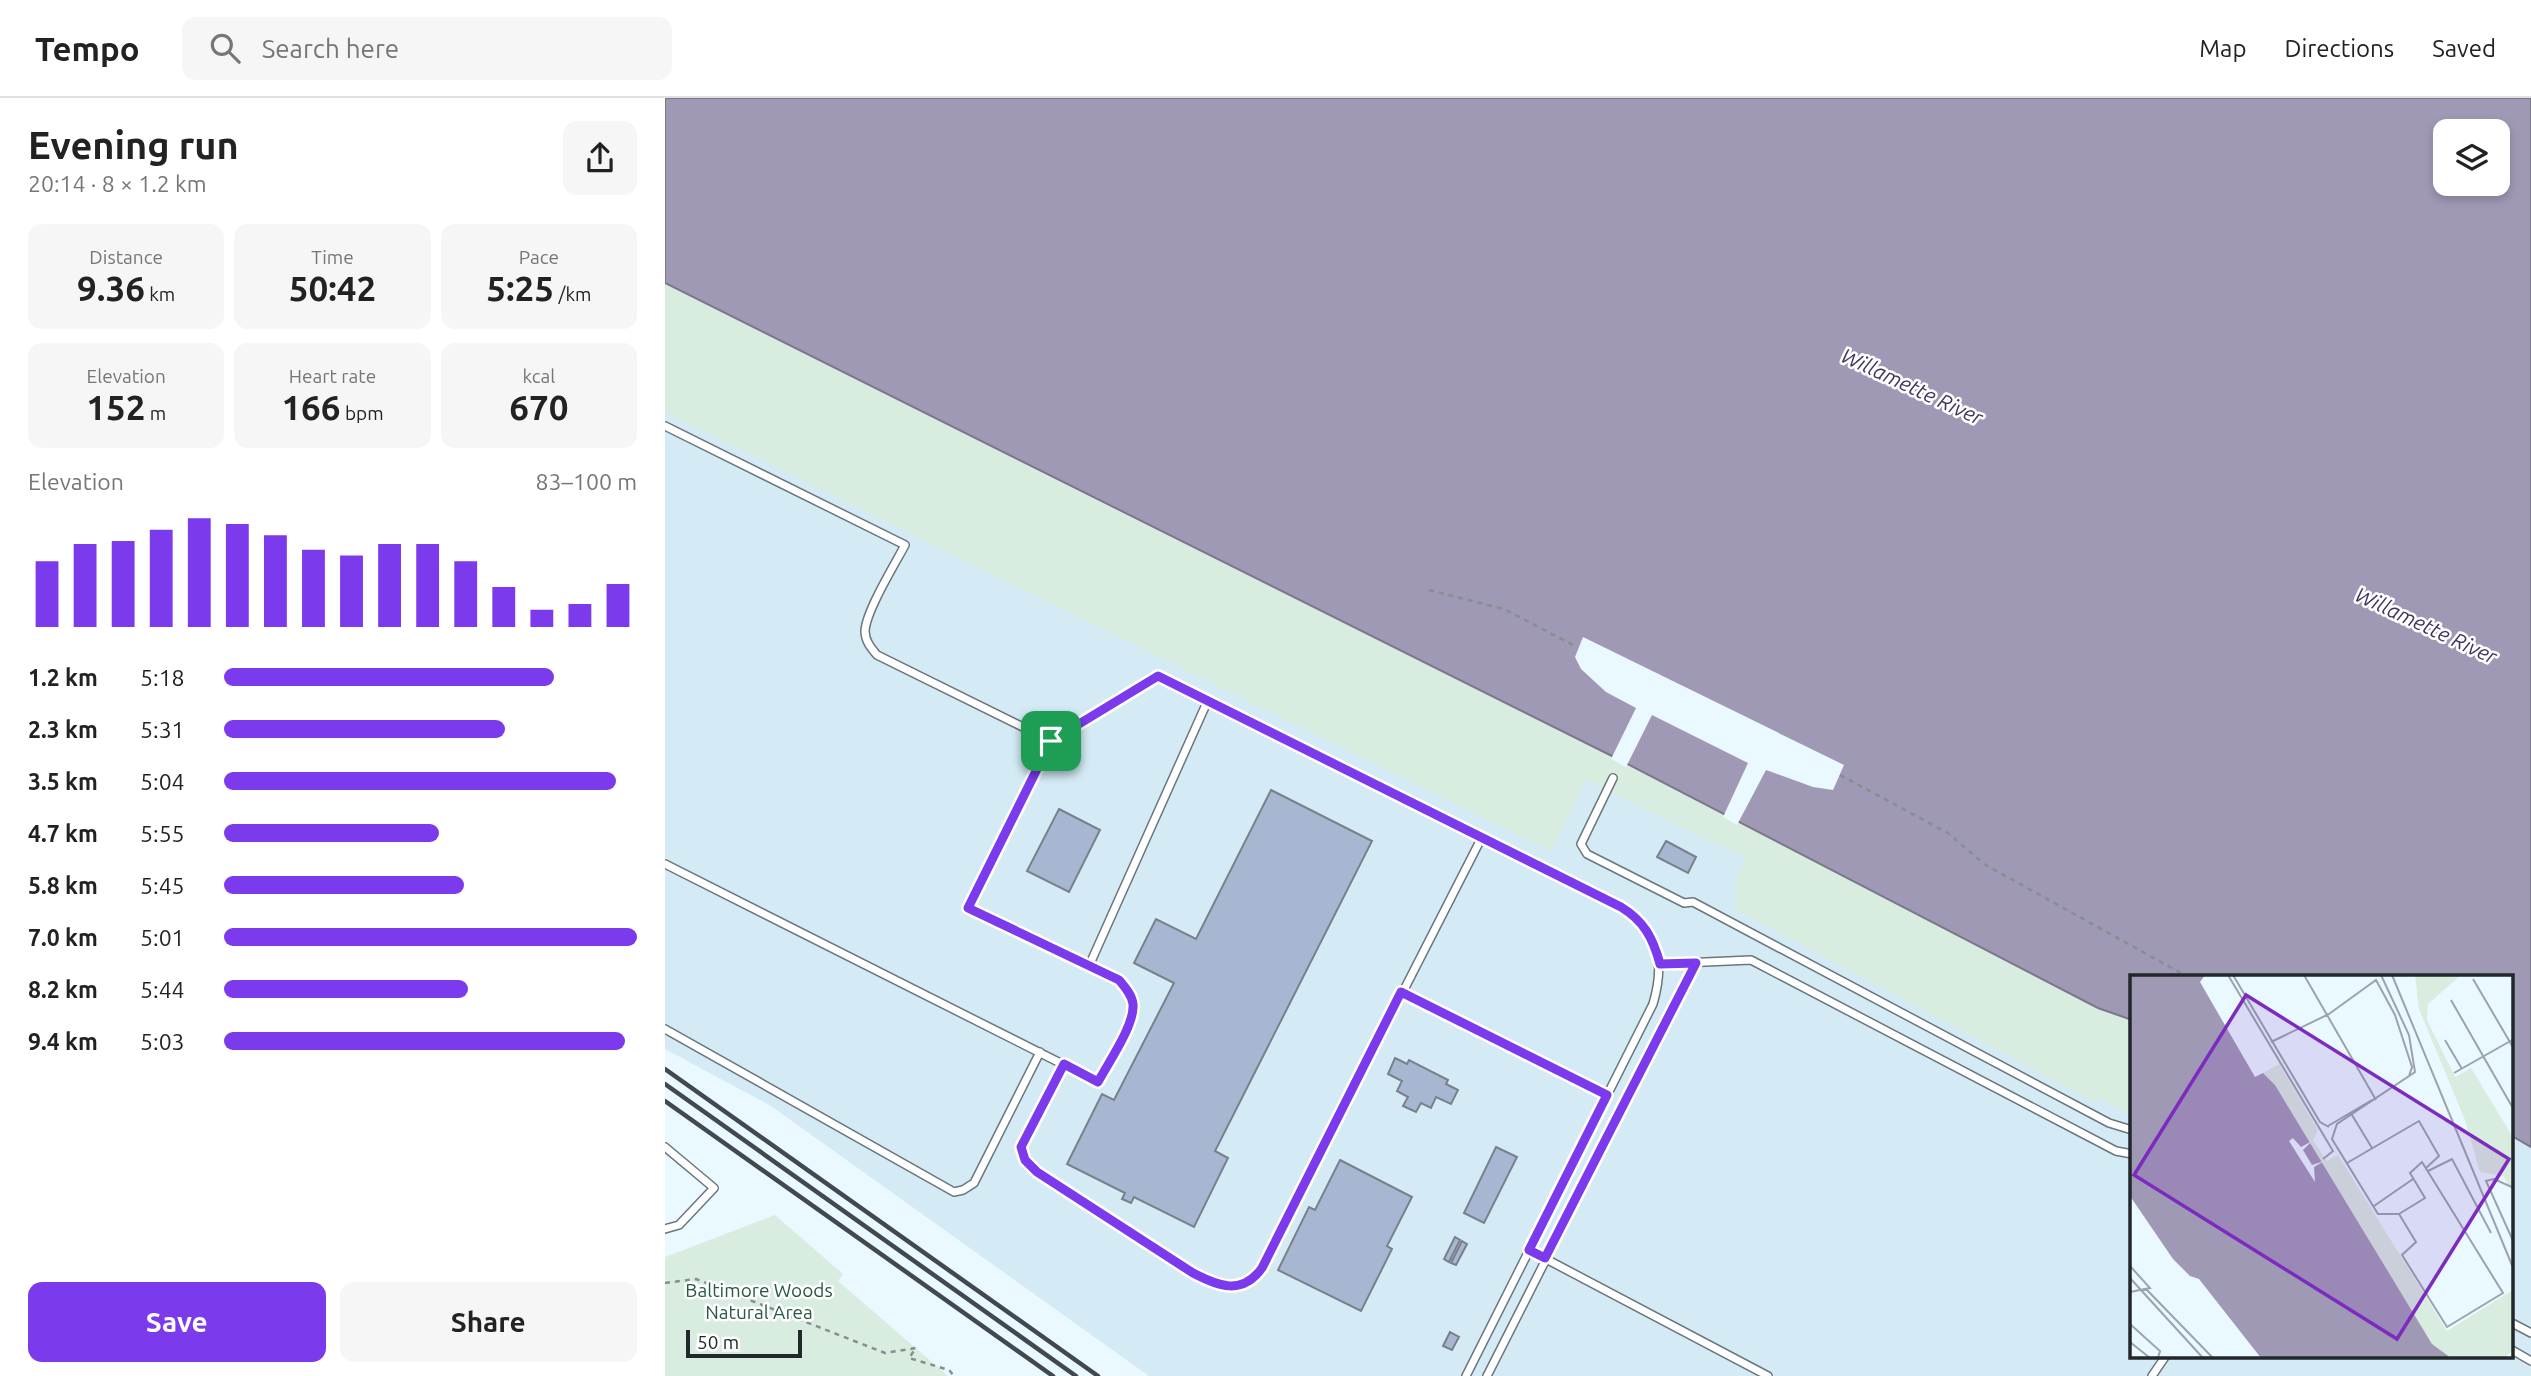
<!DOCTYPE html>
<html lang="en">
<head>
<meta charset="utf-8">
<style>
	:root { --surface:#fff; --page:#f6f6f6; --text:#222; --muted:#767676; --line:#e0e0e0; --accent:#7c3aed }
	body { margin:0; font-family:Ubuntu,sans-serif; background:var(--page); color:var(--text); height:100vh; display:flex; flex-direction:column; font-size:26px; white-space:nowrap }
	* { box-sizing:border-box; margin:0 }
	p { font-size:23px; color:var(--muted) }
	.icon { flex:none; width:38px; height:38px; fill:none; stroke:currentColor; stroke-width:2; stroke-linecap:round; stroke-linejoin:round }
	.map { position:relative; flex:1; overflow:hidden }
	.sheet { display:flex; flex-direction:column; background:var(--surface); width:665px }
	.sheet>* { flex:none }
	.buttons { position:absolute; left:1768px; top:21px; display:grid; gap:14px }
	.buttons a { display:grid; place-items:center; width:77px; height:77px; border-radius:14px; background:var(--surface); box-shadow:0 4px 10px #0003; font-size:35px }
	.scale { position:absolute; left:21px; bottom:18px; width:116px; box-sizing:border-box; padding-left:7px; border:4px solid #22272a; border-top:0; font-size:19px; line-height:24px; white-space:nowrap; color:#22272a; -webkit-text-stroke:5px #fff; paint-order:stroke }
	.pin { position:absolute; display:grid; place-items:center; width:60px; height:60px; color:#fff; margin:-30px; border-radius:14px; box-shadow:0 4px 10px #0006 }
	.round { display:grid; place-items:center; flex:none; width:74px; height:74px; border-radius:14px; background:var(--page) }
	.head { display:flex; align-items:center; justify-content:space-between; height:119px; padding:0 28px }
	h1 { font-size:38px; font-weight:600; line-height:52px }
	.figures { display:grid; grid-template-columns:repeat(3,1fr); gap:10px; height:119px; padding:7px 28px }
	.figures div { display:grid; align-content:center; border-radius:14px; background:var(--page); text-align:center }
	.figures b { font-size:35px; font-weight:600 }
	.figures small { font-size:19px; font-weight:400 }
	.figures p { font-size:19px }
	.chart { height:196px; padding:14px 28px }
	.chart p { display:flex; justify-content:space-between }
	.chart svg { width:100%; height:126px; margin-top:7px; stroke:var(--accent); stroke-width:6 }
	.primary-button { display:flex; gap:14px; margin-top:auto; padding:14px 28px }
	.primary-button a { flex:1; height:80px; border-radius:14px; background:var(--accent); color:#fff; font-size:28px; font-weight:600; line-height:80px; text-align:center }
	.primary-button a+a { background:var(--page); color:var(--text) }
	ul { padding:0 28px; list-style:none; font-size:23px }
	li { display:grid; grid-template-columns:112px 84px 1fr; align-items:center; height:52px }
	li i { height:18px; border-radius:9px; background:var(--accent) }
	header { display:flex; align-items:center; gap:42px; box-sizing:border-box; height:98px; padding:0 35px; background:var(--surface); border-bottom:2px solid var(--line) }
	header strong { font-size:33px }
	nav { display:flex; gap:38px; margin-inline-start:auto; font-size:24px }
	.search { width:490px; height:63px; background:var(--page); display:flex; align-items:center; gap:18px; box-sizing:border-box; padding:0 24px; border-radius:14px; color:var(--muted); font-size:26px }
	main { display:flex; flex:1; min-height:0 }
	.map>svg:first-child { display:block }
</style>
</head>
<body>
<header>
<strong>Tempo</strong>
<div class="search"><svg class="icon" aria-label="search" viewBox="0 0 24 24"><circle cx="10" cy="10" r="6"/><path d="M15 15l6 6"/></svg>Search here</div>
<nav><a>Map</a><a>Directions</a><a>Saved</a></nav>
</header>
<main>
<section class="sheet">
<div class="head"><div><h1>Evening run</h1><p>20:14 · 8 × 1.2 km</p></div><a class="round"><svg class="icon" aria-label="share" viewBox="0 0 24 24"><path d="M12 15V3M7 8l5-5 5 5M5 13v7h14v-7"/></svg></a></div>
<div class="figures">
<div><p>Distance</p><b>9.36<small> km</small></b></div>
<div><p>Time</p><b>50:42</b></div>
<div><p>Pace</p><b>5:25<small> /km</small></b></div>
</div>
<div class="figures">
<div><p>Elevation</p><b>152<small> m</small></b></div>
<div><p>Heart rate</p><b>166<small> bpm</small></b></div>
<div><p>kcal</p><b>670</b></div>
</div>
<div class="chart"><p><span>Elevation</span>83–100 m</p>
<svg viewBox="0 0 160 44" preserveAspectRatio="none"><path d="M5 44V21M15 44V15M25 44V14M35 44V10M45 44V6M55 44V8M65 44V12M75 44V17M85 44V19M95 44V15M105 44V15M115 44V21M125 44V30M135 44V38M145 44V36M155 44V29"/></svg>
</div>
<ul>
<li><b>1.2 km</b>5:18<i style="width:80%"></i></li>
<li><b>2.3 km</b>5:31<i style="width:68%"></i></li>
<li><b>3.5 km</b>5:04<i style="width:95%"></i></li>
<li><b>4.7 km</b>5:55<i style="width:52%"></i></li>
<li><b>5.8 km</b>5:45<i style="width:58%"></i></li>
<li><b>7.0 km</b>5:01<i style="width:100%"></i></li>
<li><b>8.2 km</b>5:44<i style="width:59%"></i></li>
<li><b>9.4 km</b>5:03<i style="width:97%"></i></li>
</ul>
<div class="primary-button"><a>Save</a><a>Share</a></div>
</section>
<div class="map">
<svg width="1866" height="1278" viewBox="0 0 1866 1278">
	<rect width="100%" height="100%" fill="#eaf8ff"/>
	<path fill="#d4ebf5" d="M0,185l949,474 483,251 35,12v337h380v-221l19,11v229h-1382l-378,-270 -106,-57z"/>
	<path fill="#d9ece0" d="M0,185l949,474 483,251 35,12v96l-31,-17 -4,4 -362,-194 1,-34 11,-17 -38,-17 -123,-61 -35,71 -886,-439z
		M110,1117l68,59 -5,7 110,95h-283v-119z"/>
	<path fill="#a099b5" stroke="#7a778b" stroke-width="2" fill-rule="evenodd" d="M0,0h1866v1049l-19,-11v-159h-380v43l-34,-12 -484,-251 -949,-474zM1780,33h52v53h-52z"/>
	<path fill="#eaf8ff" d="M918,539l261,128 -11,25 -20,-3 -47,-17 -29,55 -14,-8 25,-54 -96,-48 -26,52 -15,-8 25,-51 -30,-16 -25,-23 -6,-12z"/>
	<path fill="#a7b6d1" stroke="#7a808b" stroke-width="2" d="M606,692l101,51 -157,310 13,7 -34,69 -60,-30 -3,6 -9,-4 3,-6 -58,-29 35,-70 12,6 60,-117 -40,-20 22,-44 40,20z
		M394,711l41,21 -31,62 -42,-21z
		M1001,743l30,16 -8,16 -31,-16z
		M730,960l12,6 2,-4 39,20 -2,4 12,6 -7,14 -15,-7 -5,11 -10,-5 -5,9 -13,-6 5,-9 -11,-6 5,-10 -14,-7z
		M831,1049l21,10 -33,66 -20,-10z
		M675,1062l72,37 -25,49 5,3 -31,62 -83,-41 31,-63 6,3z
		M790,1139l5,3 -11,22 -5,-3z
		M797,1143l5,3 -11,21 -5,-2z
		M785,1234l9,5 -7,13 -9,-4z"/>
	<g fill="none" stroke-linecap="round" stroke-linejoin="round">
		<g stroke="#6a767c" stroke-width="10">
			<path id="service" d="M0,328l240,119c-10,19 -39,66 -40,86 0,10 6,17 12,24l174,86 107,-65 463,231c39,24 44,56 32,97l-187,372
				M948,680l-32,66 6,10 97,49 9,-1 416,221 23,7
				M0,766l433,218c10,-19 36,-57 35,-78 -1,-9 -8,-17 -14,-24l-151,-72 83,-167
				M995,866l91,-4 365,191 16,3
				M424,868l119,-266
				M736,894l206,103
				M0,931l289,163 9,-2 11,-7 66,-131
				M399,966l-43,83v6l8,13 164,107c25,13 50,24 69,-5l220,-431
				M0,1049l49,41 -35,37 -14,4
				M864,1152l239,126
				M1847,1225l19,10
				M1847,1252l19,11
				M822,1278l209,-413
				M1487,1278l13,-19"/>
		</g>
		<path stroke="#858e93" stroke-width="2.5" stroke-dasharray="5 5" stroke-linecap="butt" d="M764,492l75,19 73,38
			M1175,677l108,58 36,31 204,113
			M0,1185l31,-4 189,74 31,-5 -7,10 40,12 5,6"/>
		<use href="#service" stroke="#fff" stroke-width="7"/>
		<path stroke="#42494d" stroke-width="4.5" d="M0,971l433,307
			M0,986l411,292
			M0,1003l388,275"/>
	</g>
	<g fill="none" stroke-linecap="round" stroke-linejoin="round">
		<g stroke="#fff" stroke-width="14">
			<path id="route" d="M493,578l463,231c23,14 32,31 39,57l36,-1 -151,295 -16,-8 78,-155 -206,-103 -139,276c-20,28 -44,18 -69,5l-156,-101 -12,-12 -4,-13 43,-83 34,18c10,-19 37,-57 35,-78 -1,-9 -8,-17 -14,-24l-151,-72 83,-167z"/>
		</g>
		<use href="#route" stroke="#7c3aed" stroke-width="9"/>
	</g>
	<g text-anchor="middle" stroke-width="5" stroke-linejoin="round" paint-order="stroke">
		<g font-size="19" fill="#275b41" stroke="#fff">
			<text x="94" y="1199">Baltimore Woods<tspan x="94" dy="22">Natural Area</tspan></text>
		</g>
		<g font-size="21" font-style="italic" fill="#41355e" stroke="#fff">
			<text transform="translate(1247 289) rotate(25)" y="7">Willamette River</text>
			<text transform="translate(1761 528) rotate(25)" y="7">Willamette River</text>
		</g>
	</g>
	<g transform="translate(1465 877)">
		<rect width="383" height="383" fill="#eaf8ff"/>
		<path d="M285,0h46l-33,29 -1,16 28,57 16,-9 42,69v55l-10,-16 -23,-4 -15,-52 -46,-111zM149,89l39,66 -5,10 14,21 11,-6 109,176 66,-41v61l-10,7h-52l-19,-14 -157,-259 -12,-12z" fill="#d9ece0"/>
		<path d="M0,0h75l-5,7 55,95 8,-4 12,12 157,259 19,14h-190l-62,-79 -9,-3 -17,-17 -43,-63z" fill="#a099b5"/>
		<path d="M163,163l8,9 11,-6 -9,9 9,15 12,-4 -10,6 1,15 -26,-41z" fill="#eaf8ff"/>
		<path fill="none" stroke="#9aa4aa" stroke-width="2" d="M98,0l105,176 -10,8M103,0l87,147 9,5M174,0l72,125M251,0l28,60 6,37 -78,52 -5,15 46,75h21l17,28 -14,13 45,72 56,-34 -81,-131 -12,11 15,25 -26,16M262,0l122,295M343,4l41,70M321,25l63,110M315,65l17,29M141,67l58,-28 47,-34 19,35 17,52 -3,9 -15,10M324,98l60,-34M222,140l20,33M198,151l44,-26M217,188l72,-42 20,35 -13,12M298,196l24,-12 39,74M384,213l-20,-9 -8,2 28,62M244,231l39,-27M0,291l20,22 -20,4M0,303l73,80M16,314l67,69M0,349l30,27 -2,7M0,367l20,16"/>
		<path fill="#7b2cbf" fill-opacity="0.15" stroke="#7b2cbf" stroke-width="3.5" d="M116,20l263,164 -112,180 -263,-164z"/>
		<rect width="383" height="383" fill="none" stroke="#22272a" stroke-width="3.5"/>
	</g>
</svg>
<div class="buttons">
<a><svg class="icon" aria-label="layers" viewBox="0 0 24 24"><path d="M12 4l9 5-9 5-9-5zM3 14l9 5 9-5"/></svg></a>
</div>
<div class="scale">50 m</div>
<div class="pin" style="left:386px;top:643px;background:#1e9e55"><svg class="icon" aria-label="arrive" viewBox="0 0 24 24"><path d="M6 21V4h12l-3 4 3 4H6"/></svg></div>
</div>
</main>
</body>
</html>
